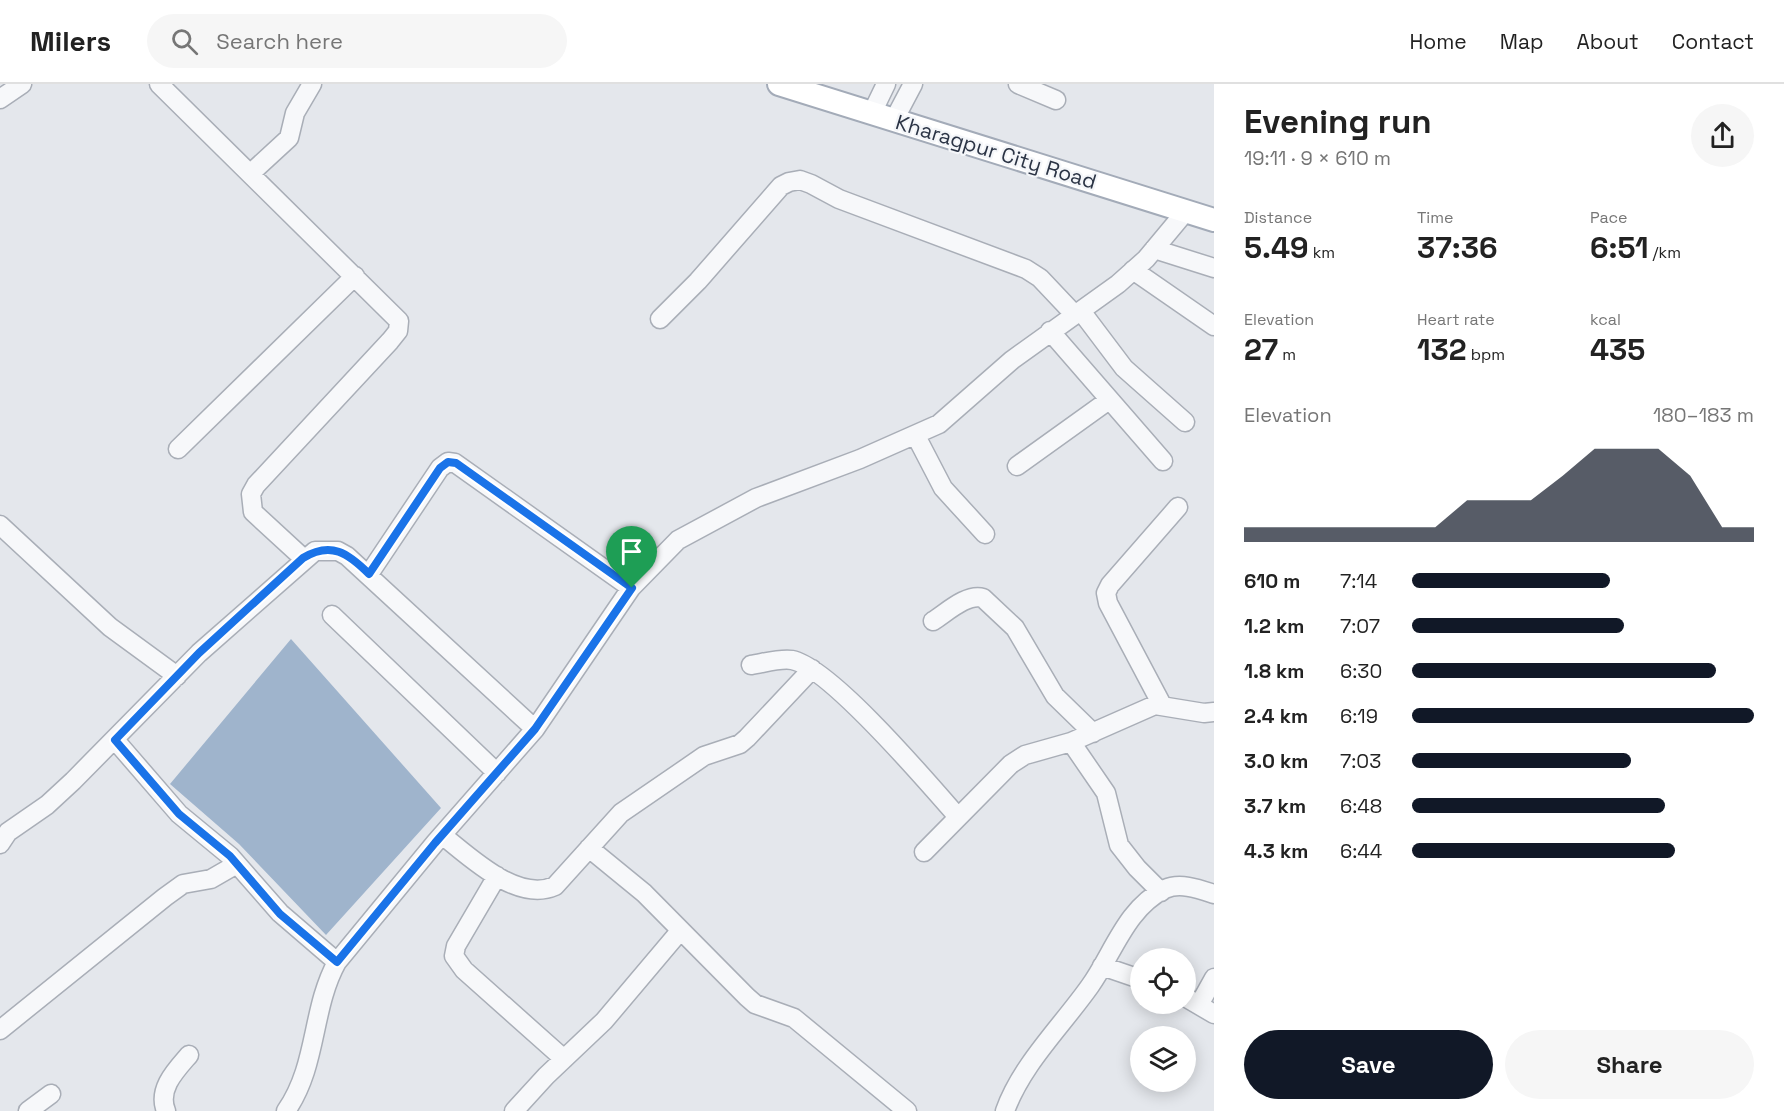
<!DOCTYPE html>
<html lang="en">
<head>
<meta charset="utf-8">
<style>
	:root { --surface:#fff; --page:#f6f6f6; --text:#222; --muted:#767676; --line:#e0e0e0; --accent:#111827 }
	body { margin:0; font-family:"Space Grotesk",sans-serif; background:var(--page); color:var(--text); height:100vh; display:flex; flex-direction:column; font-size:22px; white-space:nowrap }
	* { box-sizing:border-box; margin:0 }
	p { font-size:20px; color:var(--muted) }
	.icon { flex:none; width:33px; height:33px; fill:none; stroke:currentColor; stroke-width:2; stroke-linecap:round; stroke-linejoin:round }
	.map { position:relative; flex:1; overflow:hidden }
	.details { display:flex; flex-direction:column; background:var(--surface); width:570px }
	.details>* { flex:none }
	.buttons { position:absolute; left:1130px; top:864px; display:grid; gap:12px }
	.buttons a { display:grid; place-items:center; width:66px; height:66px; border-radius:50%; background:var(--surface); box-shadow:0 3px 15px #0003; font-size:30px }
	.pin { position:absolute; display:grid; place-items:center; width:51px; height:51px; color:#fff; margin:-62px -26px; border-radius:50% 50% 50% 0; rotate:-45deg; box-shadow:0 0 6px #0007 }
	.pin .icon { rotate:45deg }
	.round { display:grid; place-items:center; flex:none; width:63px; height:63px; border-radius:32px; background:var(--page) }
	.summary { display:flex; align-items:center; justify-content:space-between; height:102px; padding:0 30px }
	h1 { font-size:33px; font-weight:700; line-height:45px }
	.figures { display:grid; grid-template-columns:repeat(3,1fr); gap:9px; height:102px; padding:6px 30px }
	.figures div { display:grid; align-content:center }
	.figures b { font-size:30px; font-weight:700 }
	.figures small { font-size:16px; font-weight:400 }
	.figures p { font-size:16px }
	.chart { height:168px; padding:12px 30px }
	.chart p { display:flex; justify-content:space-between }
	.chart svg { width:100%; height:108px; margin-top:6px; fill:var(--accent); opacity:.7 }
	.action { display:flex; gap:12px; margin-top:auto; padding:12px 30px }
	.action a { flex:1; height:69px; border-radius:36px; background:var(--accent); color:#fff; font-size:24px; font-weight:700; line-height:69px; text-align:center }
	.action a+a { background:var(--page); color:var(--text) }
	ul { padding:0 30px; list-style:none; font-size:20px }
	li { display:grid; grid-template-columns:96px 72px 1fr; align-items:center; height:45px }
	li i { height:15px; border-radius:8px; background:var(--accent) }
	header { display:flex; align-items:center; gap:36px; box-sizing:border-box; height:84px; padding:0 30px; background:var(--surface); border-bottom:2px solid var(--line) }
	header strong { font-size:28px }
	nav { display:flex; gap:33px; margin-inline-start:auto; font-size:21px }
	.search { width:420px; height:54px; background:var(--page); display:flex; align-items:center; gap:15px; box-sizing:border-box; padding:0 21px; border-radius:33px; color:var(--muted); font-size:22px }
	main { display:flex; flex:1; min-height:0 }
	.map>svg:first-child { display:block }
</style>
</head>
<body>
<header>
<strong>Milers</strong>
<div class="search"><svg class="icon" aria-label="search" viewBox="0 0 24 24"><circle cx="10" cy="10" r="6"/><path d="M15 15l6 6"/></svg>Search here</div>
<nav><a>Home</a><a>Map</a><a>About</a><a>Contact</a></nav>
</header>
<main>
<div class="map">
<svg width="1214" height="1027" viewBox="0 0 1214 1027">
	<rect width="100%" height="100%" fill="#e4e7ec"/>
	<path fill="#9fb4cc" d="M291,555l150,169 -115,127 -87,-91 -69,-60z"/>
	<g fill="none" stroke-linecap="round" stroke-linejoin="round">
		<g stroke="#a9aeb7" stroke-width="21">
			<path id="minor" d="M159,0l240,237 -1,10 -8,10 -134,144 -5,9 2,18 50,46
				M1018,0l38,16
				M0,15l22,-15
				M872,29l14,-29
				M894,36l19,-36
				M251,89l38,-35 6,-25 17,-29
				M1154,165l60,19
				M1133,186l81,56
				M1081,227l43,57 61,54
				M660,235l38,-38 83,-95 8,-4 11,-2 11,4 28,15 187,70 14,9 35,37
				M1050,247l113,130
				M916,352l27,52 42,46
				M178,365l177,-173
				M1017,382l92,-66
				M0,441l110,102 67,49
				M369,490l71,-106 8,-6 7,1 176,125
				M332,531l165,158
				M933,537c13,-8 34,-28 50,-23l32,30 40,68 38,37
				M751,581c13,-2 29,-7 41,-5 38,7 137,124 166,157
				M1162,621l-54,-102 -2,-10 4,-8 68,-78
				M115,656l64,74 51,42 50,57 57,49
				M1071,658l35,51 13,52 18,23 24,24
				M442,751c28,22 75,68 113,51l66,-73 83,-57 36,-12 7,-6 65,-69
				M0,760l8,-12 39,-27 26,-24 126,-128 116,-102h23l9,5 188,173
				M589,764l55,45 103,104 8,7 39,14 113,93
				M924,768l87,-88 14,-9 46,-13 84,-37 49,8 10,-1
				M497,792l-41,70 -2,10 10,14 100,89
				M1102,882l38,13
				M1185,913l29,17
				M1199,921l15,-27
				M0,946l165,-133 18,-13 28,-5 26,-15
				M28,1027l23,-17
				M166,1027c-9,-22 10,-41 23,-56
				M286,1027c32,-46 25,-102 51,-149l98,-119 100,-114 96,-141 47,-48 78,-42 104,-39 79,-35 73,-64 106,-76 28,-25 40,-48
				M514,1027l32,-35 58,-55 76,-90
				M1005,1027c17,-47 56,-84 85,-125 23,-32 36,-78 75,-97 15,-7 34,0 49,5"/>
		</g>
		<g stroke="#a3abb8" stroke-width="26">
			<path id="major" d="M779,0l435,136"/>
		</g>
		<use href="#minor" stroke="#f7f8fa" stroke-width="18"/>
		<use href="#major" stroke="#fff" stroke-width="22"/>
	</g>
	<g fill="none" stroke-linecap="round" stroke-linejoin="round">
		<g stroke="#fff" stroke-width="12">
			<path id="route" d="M448,378l8,1 176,125 -97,141 -100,114 -98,119 -57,-48 -50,-58 -51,-42 -64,-74 84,-87 104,-95c28,-17 45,-5 66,16l71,-106z"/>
		</g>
		<use href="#route" stroke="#1a73e8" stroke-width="8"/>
	</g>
	<g text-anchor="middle" stroke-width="4.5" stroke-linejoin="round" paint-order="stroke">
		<g font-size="21" fill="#2b3445" stroke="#f4f6f9">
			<text transform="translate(996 68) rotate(17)" y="7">Kharagpur City Road</text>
		</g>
	</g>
</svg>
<div class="buttons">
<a><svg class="icon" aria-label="locate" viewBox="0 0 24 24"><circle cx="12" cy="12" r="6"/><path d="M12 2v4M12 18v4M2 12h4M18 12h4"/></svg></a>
<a><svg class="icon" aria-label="layers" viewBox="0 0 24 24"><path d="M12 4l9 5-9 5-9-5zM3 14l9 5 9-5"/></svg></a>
</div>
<div class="pin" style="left:632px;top:504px;background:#1e9e55"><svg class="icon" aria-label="arrive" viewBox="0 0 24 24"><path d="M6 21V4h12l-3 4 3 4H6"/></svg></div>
</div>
<section class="details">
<div class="summary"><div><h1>Evening run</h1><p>19:11 · 9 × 610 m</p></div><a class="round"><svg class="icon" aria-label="share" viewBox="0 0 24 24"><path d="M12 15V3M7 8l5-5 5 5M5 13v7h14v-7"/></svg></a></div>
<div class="figures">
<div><p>Distance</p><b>5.49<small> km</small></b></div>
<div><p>Time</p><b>37:36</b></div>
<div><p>Pace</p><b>6:51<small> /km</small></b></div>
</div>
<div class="figures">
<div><p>Elevation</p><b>27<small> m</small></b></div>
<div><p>Heart rate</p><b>132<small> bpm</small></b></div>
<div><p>kcal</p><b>435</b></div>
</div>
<div class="chart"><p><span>Elevation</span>180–183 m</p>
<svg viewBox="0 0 160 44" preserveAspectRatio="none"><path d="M0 44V38L10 38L20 38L30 38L40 38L50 38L60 38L70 27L80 27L90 27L100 17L110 6L120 6L130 6L140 17L150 38L160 38V44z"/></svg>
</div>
<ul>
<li><b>610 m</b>7:14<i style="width:58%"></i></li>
<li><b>1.2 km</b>7:07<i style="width:62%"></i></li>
<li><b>1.8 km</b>6:30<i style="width:89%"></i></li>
<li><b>2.4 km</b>6:19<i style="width:100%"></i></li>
<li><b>3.0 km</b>7:03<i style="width:64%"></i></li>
<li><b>3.7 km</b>6:48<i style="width:74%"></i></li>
<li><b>4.3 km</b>6:44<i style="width:77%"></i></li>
</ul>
<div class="action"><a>Save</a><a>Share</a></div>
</section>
</main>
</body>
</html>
